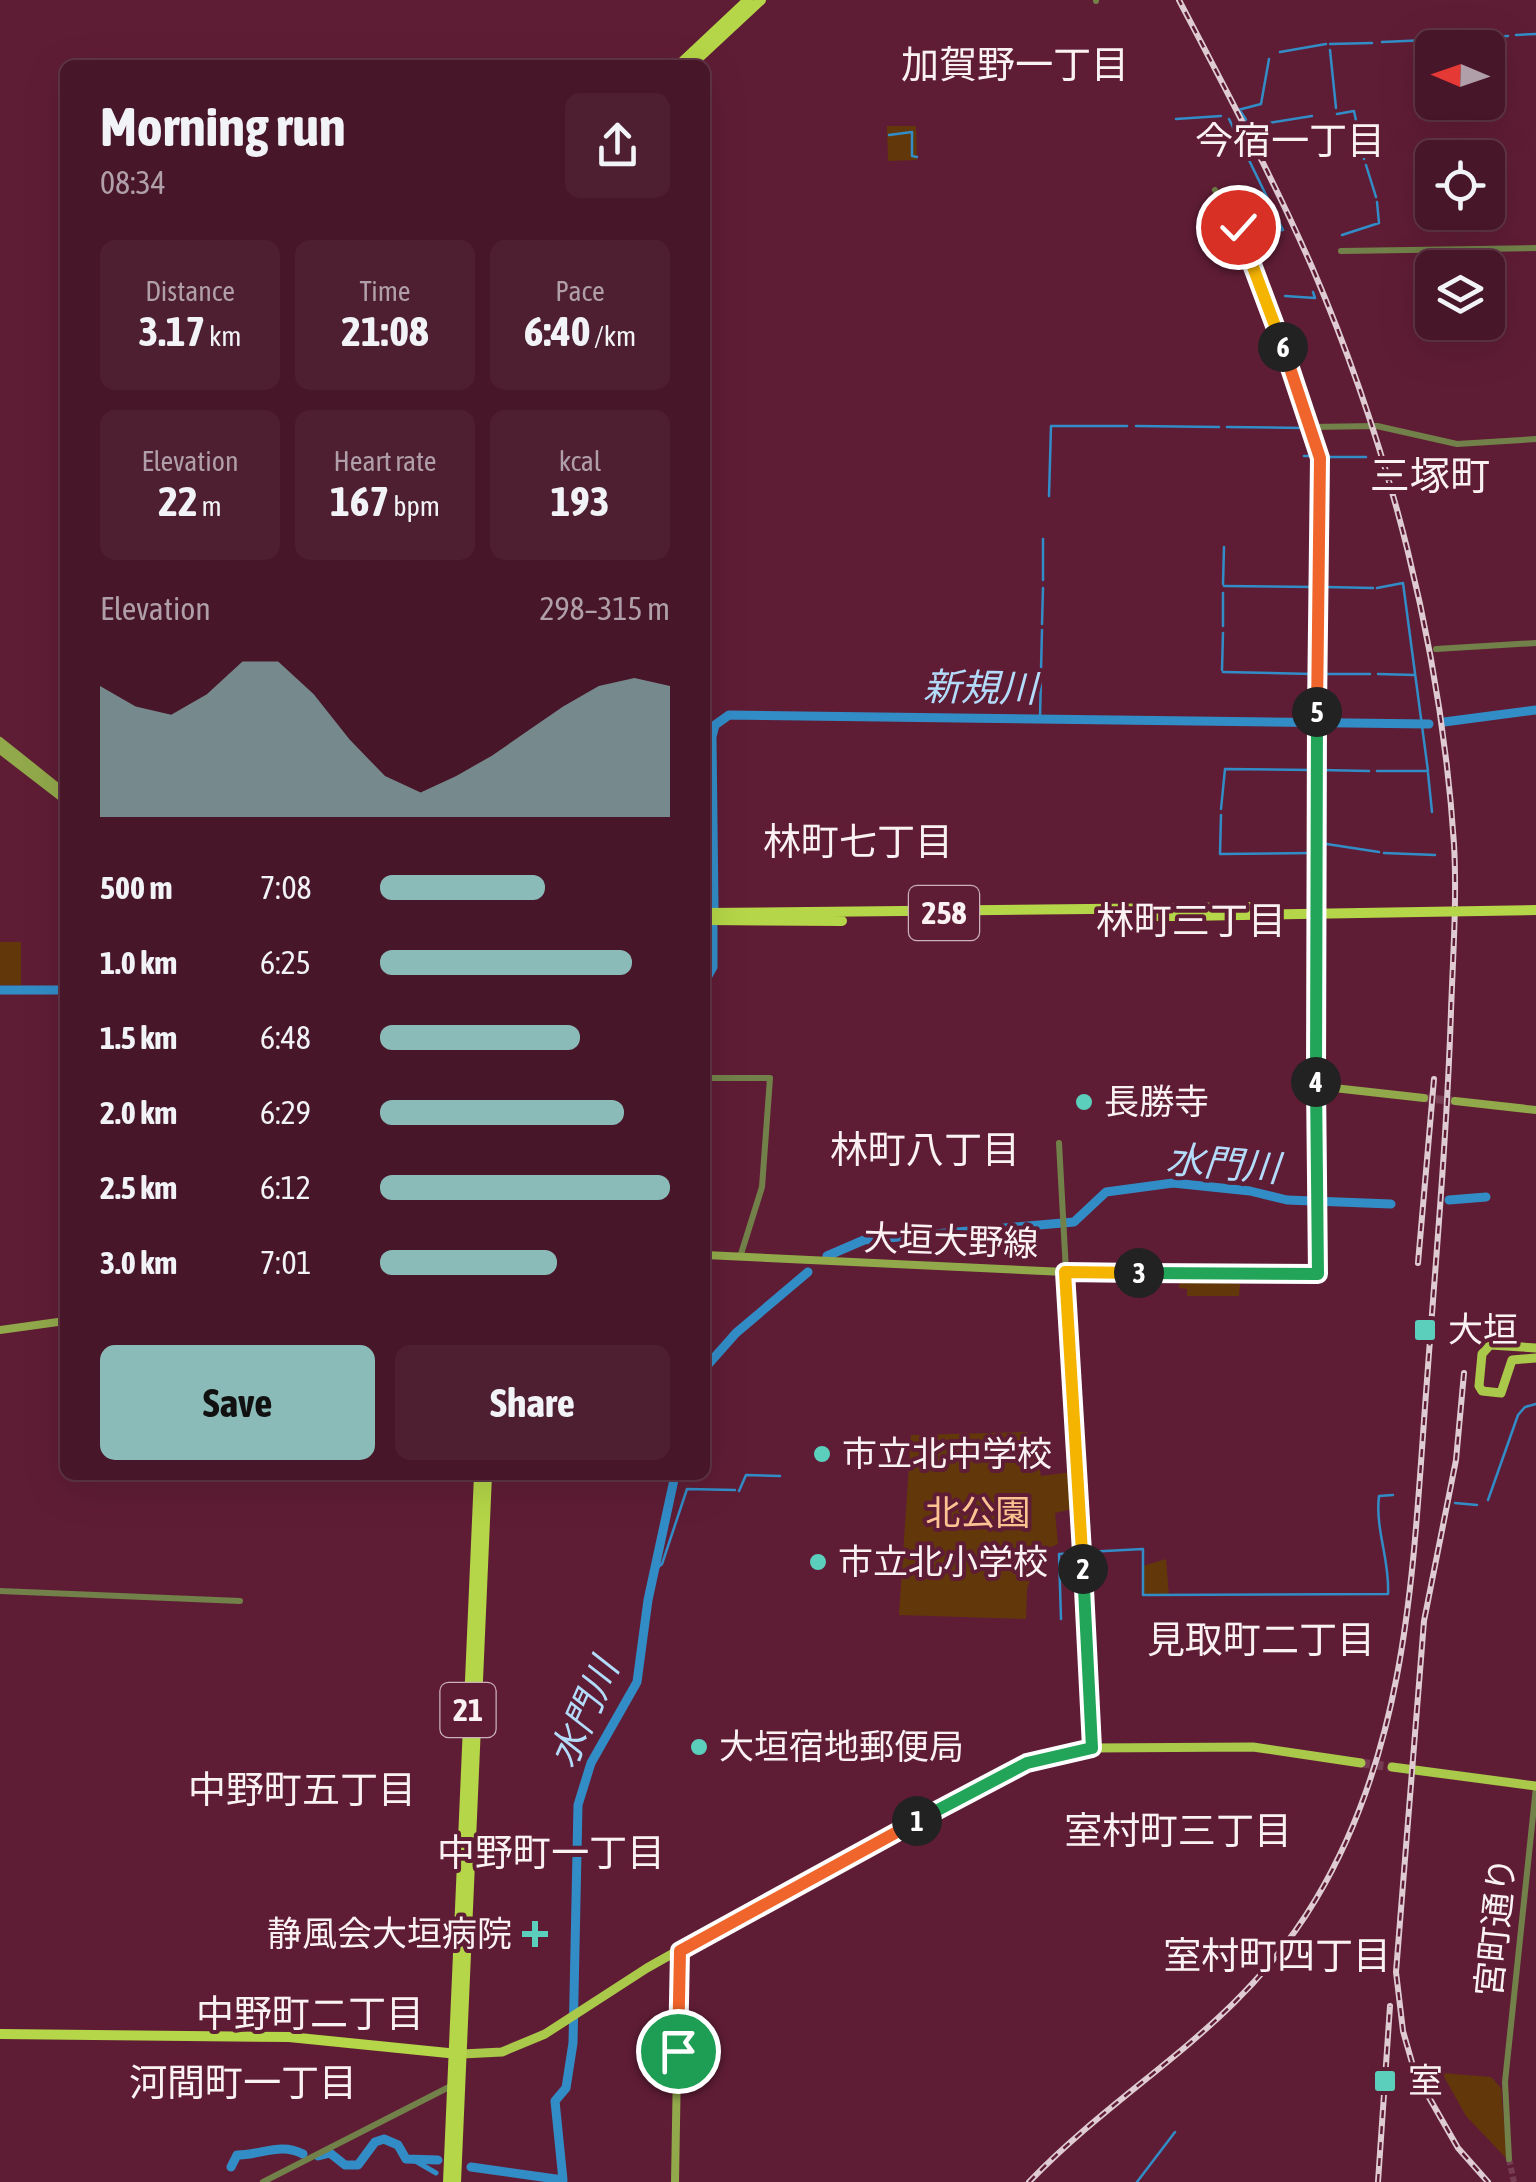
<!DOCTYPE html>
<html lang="en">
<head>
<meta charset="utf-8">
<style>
	:root { --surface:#471628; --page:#4e1f30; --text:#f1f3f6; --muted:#b09fa8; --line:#5f3545; --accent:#8bbbb9 }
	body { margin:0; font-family:"Asap Condensed","Noto Sans JP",sans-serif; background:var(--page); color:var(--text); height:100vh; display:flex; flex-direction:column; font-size:38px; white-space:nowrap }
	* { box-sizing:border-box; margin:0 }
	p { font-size:32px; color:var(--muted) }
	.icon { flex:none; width:55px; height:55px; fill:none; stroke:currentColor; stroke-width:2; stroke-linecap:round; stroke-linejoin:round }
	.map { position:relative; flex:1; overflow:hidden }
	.side { position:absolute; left:60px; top:60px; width:650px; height:1420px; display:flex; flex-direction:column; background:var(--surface); border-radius:15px; box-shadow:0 10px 40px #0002,0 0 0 2px var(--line) }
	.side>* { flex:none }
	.needle { width:65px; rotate:272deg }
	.tools { position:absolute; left:1415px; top:30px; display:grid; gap:20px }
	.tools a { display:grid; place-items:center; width:90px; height:90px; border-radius:15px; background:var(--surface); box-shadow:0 10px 40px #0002,0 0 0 2px var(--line); font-size:50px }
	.pin { position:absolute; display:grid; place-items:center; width:85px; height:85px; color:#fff; margin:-42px; border:5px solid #fff; border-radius:50%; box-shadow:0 2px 10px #0007 }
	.km { position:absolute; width:50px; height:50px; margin:-25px; border-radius:50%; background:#222; color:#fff; font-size:28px; line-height:50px; text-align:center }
	.round { display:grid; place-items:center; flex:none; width:105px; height:105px; border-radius:15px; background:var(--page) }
	.summary { display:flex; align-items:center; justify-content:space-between; height:170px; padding:0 40px }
	h1 { font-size:55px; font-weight:700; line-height:75px }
	.stats { display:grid; grid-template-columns:repeat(3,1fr); gap:15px; height:170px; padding:10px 40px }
	.stats div { display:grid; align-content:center; border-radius:15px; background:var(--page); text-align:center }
	.stats b { font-size:42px; font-weight:700 }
	.stats small { font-size:28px; font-weight:400 }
	.stats p { font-size:28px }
	.chart { height:280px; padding:20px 40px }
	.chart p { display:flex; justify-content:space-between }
	.chart svg { width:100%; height:180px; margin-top:10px; fill:var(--accent); opacity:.7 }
	.action { display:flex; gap:20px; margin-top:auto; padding:20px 40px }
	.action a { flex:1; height:115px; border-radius:15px; background:var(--accent); color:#111; font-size:40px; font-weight:700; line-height:115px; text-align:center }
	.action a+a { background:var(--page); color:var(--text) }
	ul { padding:0 40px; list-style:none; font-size:32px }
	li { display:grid; grid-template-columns:160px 120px 1fr; align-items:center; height:75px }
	li i { height:25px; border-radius:12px; background:var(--accent) }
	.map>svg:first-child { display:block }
</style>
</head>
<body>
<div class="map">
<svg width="1536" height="2182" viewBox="0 0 1536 2182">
	<rect width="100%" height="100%" fill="#5f1d35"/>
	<path fill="#62380b" d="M887,126h29l1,34 -29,1z
		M0,942h21v43h-21z
		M1180,1280l60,4 -1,12h-52v-7l-8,-1z
		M1027,1432l1,17 8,2 5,25 31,-4v37l-17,4 3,31 -19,8 -12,37 -1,30 -127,-4 12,-180z
		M1166,1559l3,37 -26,-1v-29z
		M1442,2073l49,4 10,11 6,71 -41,-43z"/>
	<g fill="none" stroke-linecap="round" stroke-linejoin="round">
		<path stroke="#328dc7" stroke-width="2.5" d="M1516,35l20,-1
			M1433,40l75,-4
			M1382,42l46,-2
			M1330,44l42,-1
			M1330,50l6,58
			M1280,52l46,-8
			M1238,110l23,-6 8,-45
			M1241,112l9,14 62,-10
			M1337,114l17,-3 10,48
			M1176,119l45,-3
			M1229,119l54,111 -37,3
			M889,135l23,-3v24l5,1
			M1366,165l10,32
			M1342,235l37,-12 -2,-21
			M1285,296l30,2 -2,-6
			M1136,426l83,1
			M1227,427l77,1
			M1304,456h11
			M1324,457h42
			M1049,496l2,-70h76
			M1043,580v-41
			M1223,584l1,-37
			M1224,586l91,1
			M1325,587l48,1
			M1042,624l1,-36
			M1223,626v-33
			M1041,670l1,-40
			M1222,670l1,-37
			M1223,672l89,2
			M1322,674h48
			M1378,674l37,1
			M1040,718l1,-44
			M705,757h1
			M710,757h2
			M1321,770l48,1
			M1377,771h51l-25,-188 -26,5
			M1428,773l4,39
			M1221,809l4,-40 87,1
			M1221,815l-1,39 92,-1
			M1320,843l59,9
			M1384,853l51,2
			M739,1491l7,-16 34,1
			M1488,1500l30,-85 7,-8 11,-3
			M1455,1503l22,2
			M1086,1552l57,-3v46l245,-1c2,-34 -13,-64 -9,-98l14,-1
			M656,1569l6,-5 25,-75 48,1
			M1061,1619l-2,-65 19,-1
			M1137,2182l38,-50"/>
		<path stroke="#328dc7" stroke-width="5" d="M412,2159l24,14"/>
		<path stroke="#328dc7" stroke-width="9" d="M1444,722l92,-12
			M714,907l-2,-170 3,-12 14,-10 700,9
			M705,981l8,-14v-40
			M0,990h65
			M1449,1200l37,-3
			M827,1256l37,-16 210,-18 32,-30 67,-9 77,8 37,9 104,4
			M705,1368l31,-35 72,-61
			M318,2156l12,-3 15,12h13l17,-23 9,-3 14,6 8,14 32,1
			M231,2167l6,-12c24,0 44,-13 66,-1
			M471,2167l92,13 -8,-79 11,-13 7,-45 5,-238 13,-42 46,-81 11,-82 27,-125"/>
		<path stroke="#763d52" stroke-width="6" stroke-dasharray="6 3" stroke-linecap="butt" d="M1509,2159l5,23"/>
		<path stroke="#763d52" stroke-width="8" stroke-dasharray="8 4" stroke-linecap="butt" d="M1424,1098l31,3"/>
		<path stroke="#763d52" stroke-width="9" stroke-dasharray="9 4.5" stroke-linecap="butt" d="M1361,1763l31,4"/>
		<path stroke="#728149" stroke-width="6" d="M1096,0v1
			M1215,190l29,50 75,212 -6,467 3,167
			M1341,251l195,-3
			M1310,427l67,-1 80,18 79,-5
			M1436,649l100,-6
			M705,1078h65l-8,109 -21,67
			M1059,1143l33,605
			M0,1591l240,10
			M1509,2159l-4,-77 31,-295
			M263,2182l188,-96"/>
		<path stroke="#92a94b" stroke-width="8" d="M0,741l65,52
			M0,750l65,50
			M1455,1101l81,9
			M705,1255l360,17 253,2 -2,-188 108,12
			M0,1330l65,-9
			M675,2182l4,-231"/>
		<path stroke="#aac84a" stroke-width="9" d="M1536,1348l-46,-3 -8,9 -3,32 3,5 19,2 11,-33 24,-2
			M1392,1767l144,19
			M462,2054l40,-2 43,-18 102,-66 128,-72 274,-141 43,-7 161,-1 108,16"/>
		<path stroke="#b5d648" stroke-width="10" d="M679,65l69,-65
			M691,65l70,-65
			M705,913l479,-5
			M1144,916h39
			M705,920l137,1
			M0,2034l289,3 169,17
			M448,2182l31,-707
			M456,2182l31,-707"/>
		<g stroke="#dfccd2" stroke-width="6">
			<path id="rail" d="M1418,1263l16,-184
				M1464,1373l-8,87 -32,161 -28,351 7,59 12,42 43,75 30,34
				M1029,2182c99,-103 209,-152 287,-283 95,-159 97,-339 111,-519 9,-123 20,-246 24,-369 2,-56 6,-112 3,-167 -13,-197 -64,-396 -142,-577 -40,-91 -87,-179 -133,-267
				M1378,2182l12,-176"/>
		</g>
		<use href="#rail" stroke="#5f1d35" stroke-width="2.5" stroke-dasharray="8" stroke-linecap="butt"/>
		<path stroke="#b5d648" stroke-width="10" d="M1184,908l79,-1
			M1183,916l353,-6"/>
	</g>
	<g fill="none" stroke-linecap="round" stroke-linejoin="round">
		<g stroke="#fff" stroke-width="20">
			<path id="split-1" d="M678,2051l2,-100 237,-130"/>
		</g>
		<g stroke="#fff" stroke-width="20">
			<path id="split-2" d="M917,1821l110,-58 65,-15 -9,-179"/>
		</g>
		<g stroke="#fff" stroke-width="20">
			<path id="split-3" d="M1083,1569l-18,-297 74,1"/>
		</g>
		<g stroke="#fff" stroke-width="20">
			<path id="split-4" d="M1139,1273l179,1 -2,-192"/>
		</g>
		<g stroke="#fff" stroke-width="20">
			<path id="split-5" d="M1316,1082l1,-370"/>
		</g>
		<g stroke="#fff" stroke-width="20">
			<path id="split-6" d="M1283,347l37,111 -3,254"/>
		</g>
		<g stroke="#fff" stroke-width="20">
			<path id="split-7" d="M1238,227l45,120"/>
		</g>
		<use href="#split-1" stroke="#f0652b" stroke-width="12"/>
		<use href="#split-2" stroke="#22a559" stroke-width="12"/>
		<use href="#split-3" stroke="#f5b400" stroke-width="12"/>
		<use href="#split-4" stroke="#22a559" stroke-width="12"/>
		<use href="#split-5" stroke="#22a559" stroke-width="12"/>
		<use href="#split-6" stroke="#f0652b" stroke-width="12"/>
		<use href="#split-7" stroke="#f5b400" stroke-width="12"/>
	</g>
	<g fill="#5bcebc" stroke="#5f1d35" stroke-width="4">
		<circle cx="1084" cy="1102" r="10"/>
		<rect x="1413" y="1318" width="24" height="24" rx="5"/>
		<circle cx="822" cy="1454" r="10"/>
		<circle cx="818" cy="1562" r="10"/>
		<circle cx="699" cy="1747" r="10"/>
		<path d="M530 1919h10v10h10v10h-10v10h-10v-10h-10v-10h10z"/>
		<rect x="1373" y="2069" width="24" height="24" rx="5"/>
	</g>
	<g text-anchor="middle" stroke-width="8" stroke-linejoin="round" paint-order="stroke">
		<g fill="#5f1d35" stroke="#ccb1ba" stroke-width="2.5">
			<rect x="909" y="886" width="70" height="54" rx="8"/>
			<rect x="440.5" y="1683" width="55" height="54" rx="8"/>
		</g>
		<g font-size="32" font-weight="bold" fill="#faf1f3">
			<text x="944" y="924">258</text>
			<text x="468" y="1721">21</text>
		</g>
		<g font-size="35" fill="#faf1f3" stroke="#5f1d35" text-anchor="start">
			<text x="1104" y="1114">長勝寺</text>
			<text x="1448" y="1342">大垣</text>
			<text x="842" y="1466">市立北中学校</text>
			<text x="838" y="1574">市立北小学校</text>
			<text x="719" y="1759">大垣宿地郵便局</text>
			<text x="512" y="1946" text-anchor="end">静風会大垣病院</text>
			<text x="1408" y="2093">室</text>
		</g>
		<g font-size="35" fill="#faf1f3" stroke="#5f1d35">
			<text transform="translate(951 1241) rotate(2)" y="12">大垣大野線</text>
			<text transform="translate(1496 1927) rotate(-84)" y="12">宮町通り</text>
		</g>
		<g font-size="35" fill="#fcc392" stroke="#5f1d35">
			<text x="978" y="1525">北公園</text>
		</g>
		<g font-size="38" fill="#faf1f3" stroke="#5f1d35">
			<text x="1015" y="78">加賀野一丁目</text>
			<text x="1290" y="154">今宿一丁目</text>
			<text x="858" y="855">林町七丁目</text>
			<text x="1191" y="934">林町三丁目</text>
			<text x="925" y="1163">林町八丁目</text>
			<text x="1261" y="1653">見取町二丁目</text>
			<text x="302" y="1803">中野町五丁目</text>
			<text x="1178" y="1844">室村町三丁目</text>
			<text x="551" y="1866">中野町一丁目</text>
			<text x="1277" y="1969">室村町四丁目</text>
			<text x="310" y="2027">中野町二丁目</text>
			<text x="243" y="2096">河間町一丁目</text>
		</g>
		<g font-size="38" font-style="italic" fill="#b3dbfa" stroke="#5f1d35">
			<text transform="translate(980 688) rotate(1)" y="13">新規川</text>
			<text transform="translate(1223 1164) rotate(5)" y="13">水門川</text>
			<text transform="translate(584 1713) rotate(-66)" y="13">水門川</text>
		</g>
		<g font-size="40" fill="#faf1f3" stroke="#5f1d35">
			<text x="1430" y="490">三塚町</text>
		</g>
	</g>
</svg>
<div class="tools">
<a><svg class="needle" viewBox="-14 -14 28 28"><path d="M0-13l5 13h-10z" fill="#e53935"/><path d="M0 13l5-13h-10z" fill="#b09fa8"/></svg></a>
<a><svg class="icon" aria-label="locate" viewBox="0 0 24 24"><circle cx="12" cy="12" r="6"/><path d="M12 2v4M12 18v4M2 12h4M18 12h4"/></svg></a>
<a><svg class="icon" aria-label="layers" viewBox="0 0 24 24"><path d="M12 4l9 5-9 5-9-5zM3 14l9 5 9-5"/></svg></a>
</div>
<div class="pin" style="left:678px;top:2051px;background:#1e9e55"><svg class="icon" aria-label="arrive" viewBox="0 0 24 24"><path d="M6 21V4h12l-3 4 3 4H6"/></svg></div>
<div class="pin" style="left:1238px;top:227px;background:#d93025"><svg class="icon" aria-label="check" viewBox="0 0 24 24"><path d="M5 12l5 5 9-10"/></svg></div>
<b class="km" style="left:917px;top:1821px">1</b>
<b class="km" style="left:1083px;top:1569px">2</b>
<b class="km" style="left:1139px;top:1273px">3</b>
<b class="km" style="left:1316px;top:1082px">4</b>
<b class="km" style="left:1317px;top:712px">5</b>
<b class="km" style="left:1283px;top:347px">6</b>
<section class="side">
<div class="summary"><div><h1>Morning run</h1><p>08:34</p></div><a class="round"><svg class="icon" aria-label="share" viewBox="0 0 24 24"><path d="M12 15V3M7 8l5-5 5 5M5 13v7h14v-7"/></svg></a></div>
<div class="stats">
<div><p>Distance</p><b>3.17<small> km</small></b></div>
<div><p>Time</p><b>21:08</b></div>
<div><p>Pace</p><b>6:40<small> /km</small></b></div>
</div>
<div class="stats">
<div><p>Elevation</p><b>22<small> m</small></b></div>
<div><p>Heart rate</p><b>167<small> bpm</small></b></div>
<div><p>kcal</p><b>193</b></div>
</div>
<div class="chart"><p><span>Elevation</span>298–315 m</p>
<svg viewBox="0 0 160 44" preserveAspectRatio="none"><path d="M0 44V12L10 17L20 19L30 14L40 6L50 6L60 14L70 25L80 34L90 38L100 34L110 29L120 23L130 17L140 12L150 10L160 12V44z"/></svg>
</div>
<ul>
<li><b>500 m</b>7:08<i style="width:57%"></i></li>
<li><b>1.0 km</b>6:25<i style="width:87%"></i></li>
<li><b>1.5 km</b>6:48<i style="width:69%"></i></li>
<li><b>2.0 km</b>6:29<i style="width:84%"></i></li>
<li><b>2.5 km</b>6:12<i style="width:100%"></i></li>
<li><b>3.0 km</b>7:01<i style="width:61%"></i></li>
</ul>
<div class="action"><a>Save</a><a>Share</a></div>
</section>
</div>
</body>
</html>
